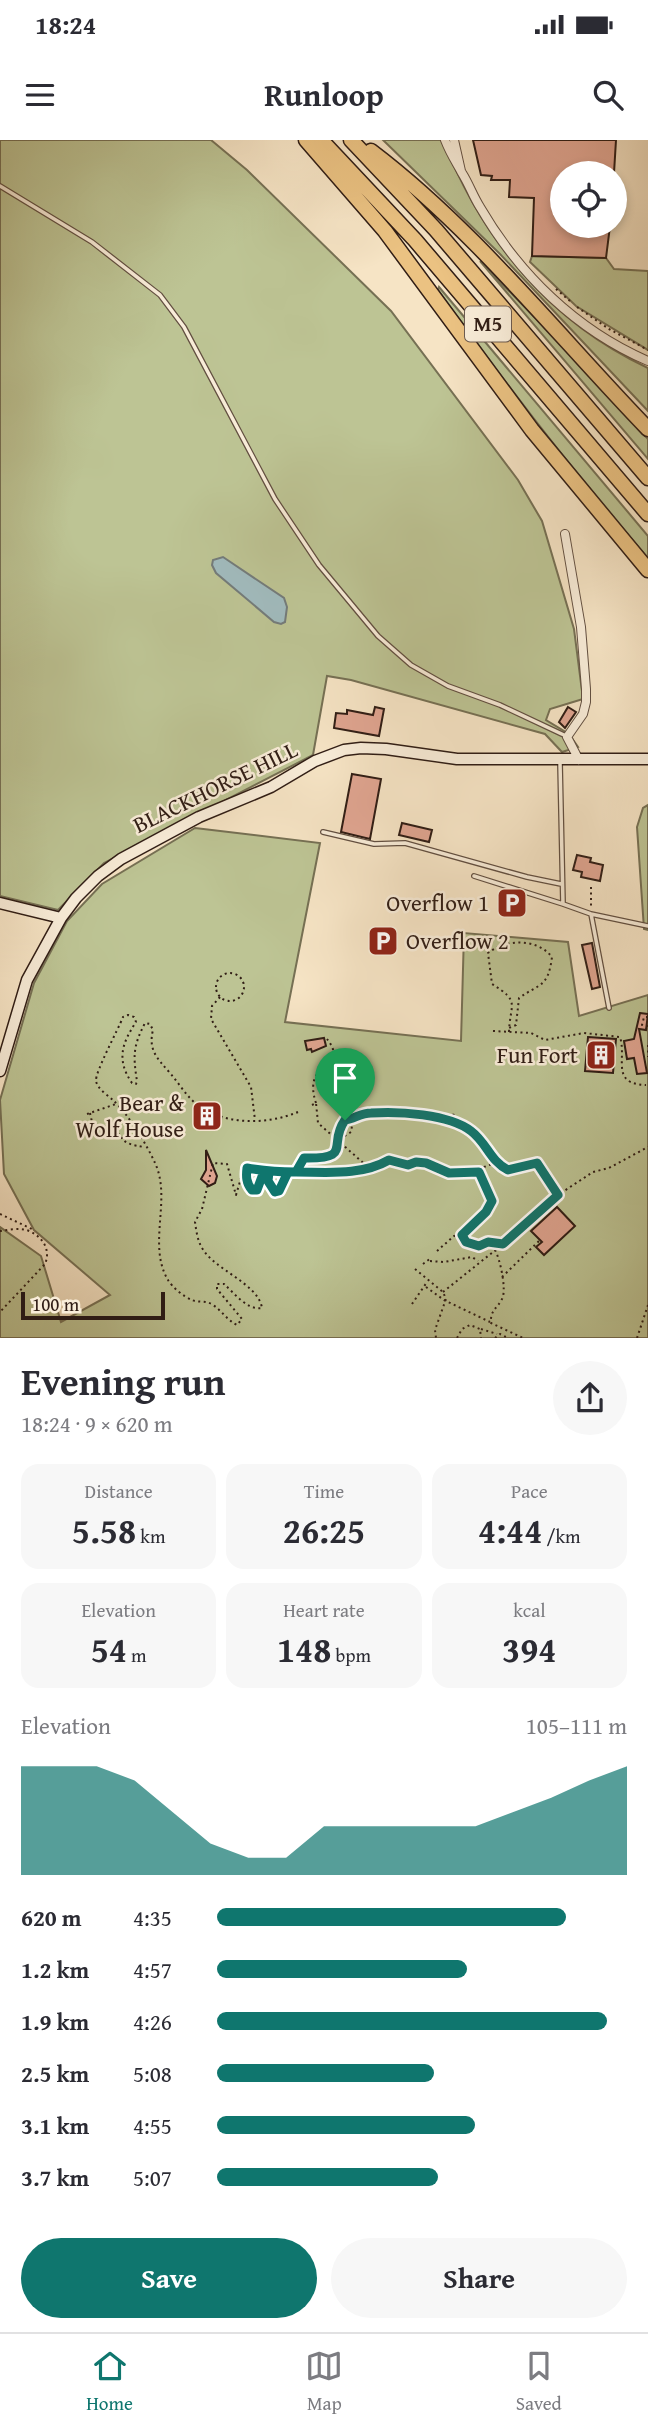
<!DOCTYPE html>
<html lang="en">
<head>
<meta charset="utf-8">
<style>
	:root { --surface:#fff; --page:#f7f7f7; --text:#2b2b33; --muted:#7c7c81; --line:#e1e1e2; --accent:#0f766e }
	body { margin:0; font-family:"Gentium Book Plus",serif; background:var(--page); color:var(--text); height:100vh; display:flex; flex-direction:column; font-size:26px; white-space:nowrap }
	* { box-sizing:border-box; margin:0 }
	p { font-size:23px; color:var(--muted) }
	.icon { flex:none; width:38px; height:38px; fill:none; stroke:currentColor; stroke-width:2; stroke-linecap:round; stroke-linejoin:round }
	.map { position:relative; height:1198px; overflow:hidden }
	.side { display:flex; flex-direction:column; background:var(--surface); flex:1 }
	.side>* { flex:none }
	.fabs { position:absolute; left:550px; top:21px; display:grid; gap:14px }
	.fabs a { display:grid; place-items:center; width:77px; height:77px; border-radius:50%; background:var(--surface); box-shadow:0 4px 10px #0003; font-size:35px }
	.scale { position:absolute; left:21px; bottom:18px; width:144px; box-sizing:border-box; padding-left:7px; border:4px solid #301d15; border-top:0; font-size:19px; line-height:24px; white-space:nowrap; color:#301d15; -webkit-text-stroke:5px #f9edd9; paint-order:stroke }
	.pin { position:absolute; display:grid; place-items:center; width:60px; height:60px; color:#fff; margin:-72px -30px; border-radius:50% 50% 50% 0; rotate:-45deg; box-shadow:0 0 7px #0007 }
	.pin .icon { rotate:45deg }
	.round { display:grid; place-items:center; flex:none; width:74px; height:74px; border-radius:37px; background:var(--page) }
	.headline { display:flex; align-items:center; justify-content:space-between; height:119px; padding:0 21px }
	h1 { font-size:38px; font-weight:600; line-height:52px }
	.stats { display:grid; grid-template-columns:repeat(3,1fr); gap:10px; height:119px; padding:7px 21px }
	.stats div { display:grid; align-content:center; border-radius:18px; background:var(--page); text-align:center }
	.stats b { font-size:35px; font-weight:600 }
	.stats small { font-size:19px; font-weight:400 }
	.stats p { font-size:19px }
	.chart { height:196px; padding:14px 21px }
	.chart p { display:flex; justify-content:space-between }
	.chart svg { width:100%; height:126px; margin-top:7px; fill:var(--accent); opacity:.7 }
	.primary-button { display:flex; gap:14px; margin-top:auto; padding:14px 21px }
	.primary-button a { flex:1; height:80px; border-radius:42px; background:var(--accent); color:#fff; font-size:28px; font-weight:600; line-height:80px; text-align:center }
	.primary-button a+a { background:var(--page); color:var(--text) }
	ul { padding:0 21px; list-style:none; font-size:23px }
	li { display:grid; grid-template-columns:112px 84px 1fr; align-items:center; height:52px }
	li i { height:18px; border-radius:9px; background:var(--accent) }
	.status { display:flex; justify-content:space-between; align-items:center; height:49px; padding:0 35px; background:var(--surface); direction:ltr }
	.status svg { height:19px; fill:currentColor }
	header { display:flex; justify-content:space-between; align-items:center; height:91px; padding:0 21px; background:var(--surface); font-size:32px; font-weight:600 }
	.dock { display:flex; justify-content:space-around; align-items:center; height:98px; border-top:2px solid var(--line); background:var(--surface); font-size:19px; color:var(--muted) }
	.dock a { display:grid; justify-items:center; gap:4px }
	.dock .active { color:var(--accent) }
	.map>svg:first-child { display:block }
</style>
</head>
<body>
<div class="status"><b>18:24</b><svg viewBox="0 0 49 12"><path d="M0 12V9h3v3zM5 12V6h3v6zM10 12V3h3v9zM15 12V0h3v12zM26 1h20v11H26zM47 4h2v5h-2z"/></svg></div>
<header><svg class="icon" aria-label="menu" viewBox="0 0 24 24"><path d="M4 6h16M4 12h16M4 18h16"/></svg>Runloop<svg class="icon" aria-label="search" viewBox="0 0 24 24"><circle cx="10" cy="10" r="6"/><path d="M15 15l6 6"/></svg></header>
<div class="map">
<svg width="648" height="1198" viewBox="0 0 648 1198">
	<rect width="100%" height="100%" fill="#f6e4c5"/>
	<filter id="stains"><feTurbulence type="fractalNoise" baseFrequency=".00286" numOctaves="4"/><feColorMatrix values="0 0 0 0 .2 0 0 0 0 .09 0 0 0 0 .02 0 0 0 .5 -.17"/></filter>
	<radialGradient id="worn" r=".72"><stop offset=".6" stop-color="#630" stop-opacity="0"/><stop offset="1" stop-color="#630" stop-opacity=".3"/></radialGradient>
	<path fill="#bdc494" stroke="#767054" stroke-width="2" d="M0,0h211l36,30 144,141 127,169 24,41 32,108 9,70 -33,10 -4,11 23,14 9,13 -16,5 -17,-18 -194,-54 -24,-4 -14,79 -209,108 -46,47 -58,-14z
		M383,0h60c39,100 107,182 205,228v43l-148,-157z
		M532,116l74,2 8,11 34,2v79l-72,-44 -46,-44z
		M480,121l94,97 74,81v20z
		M439,147l209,249v22c-75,-86 -144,-176 -210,-268z
		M648,665v125l-4,-1 -7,-102 6,-19z
		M195,688l125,15 -35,179 176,19 3,-108 104,9 11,74 69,-21v343h-648v-111l41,29 20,66 49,-27 -76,-65 -30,-56 -4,-74 34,-117 33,-62 35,-37z"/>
	<path fill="#a1bcbf" stroke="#747c7b" stroke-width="2" d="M223,417l61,41 3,9 -2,15 -4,2 -7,-2 -58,-49 -4,-8 1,-5z"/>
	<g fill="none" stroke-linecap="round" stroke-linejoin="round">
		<path stroke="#747c7b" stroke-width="2.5" d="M447,975l12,5"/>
	</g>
	<path fill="#e0a591" stroke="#301d15" stroke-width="2" d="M473,0h143l-2,33h-52v53h48l-4,32 -74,-2 2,-58 -25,-1 1,-17h-19l1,-4 -11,-1z
		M375,567l9,2 -5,27 -45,-8 2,-15 11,1v-4l26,5z
		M568,567l8,5 -11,16 -6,-6z
		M352,634l29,5 -11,60 -29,-7z
		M402,683l30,7 -3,12 -30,-7z
		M577,715l14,3 -1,4 13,3 -3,16 -19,-4 1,-5 -9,-2z
		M592,803l8,44 -8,2 -10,-44z
		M640,873l8,1 -2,16 -7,-1 8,44 -10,1 -3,-16 -7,1 -3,-18 10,-2z
		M588,897l28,2 -3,34 -28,-2z
		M324,898l2,8 -14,6 -1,-3 -4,1 -2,-9z
		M198,966l23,13 -5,8 -22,-13z
		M206,1010l11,26 -2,7 -6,3 -8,-7 5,-9z
		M557,1067l18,19 -31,29 -8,-8 6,-5 -11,-11z"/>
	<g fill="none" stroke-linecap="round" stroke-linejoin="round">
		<g stroke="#624f41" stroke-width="6">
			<path id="lane" d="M0,46l92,56 68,53 24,32 91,172 44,66 59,71 33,29 37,21 52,19 66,31
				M560,623l3,141 28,10 57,12
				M323,692l51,12 31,-1 122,34 34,7
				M474,736l89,28
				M591,774l18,94"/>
		</g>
		<g stroke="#624f41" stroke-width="10">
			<path id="street" d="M445,0c5,13 11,22 17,33 7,11 11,23 18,34 39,67 96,123 168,154
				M454,0l7,31
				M565,394l16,93 5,62v13l-3,12 -16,23 12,23"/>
		</g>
		<g stroke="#301d15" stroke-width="13">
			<path id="secondary" d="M0,763l61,15
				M0,931l27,-91 34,-62 15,-20 22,-22 23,-17 78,-42 72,-30 44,-26 29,-11 17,-2 25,1 71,10h191"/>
		</g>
		<g stroke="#301d15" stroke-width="17">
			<path id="highway" d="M306,0l79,91 147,199 116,140
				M321,0l94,100 233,274
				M351,0l85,90 212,248
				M371,11c103,78 188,186 277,278"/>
		</g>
		<path stroke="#301d15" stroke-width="2" stroke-dasharray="2 3.5" stroke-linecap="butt" d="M556,149l14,12
			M577,167l32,22 39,21
			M591,747v20
			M216 847a14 14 0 1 1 28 0a14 14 0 1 1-28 0Z
			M220,857l-8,9 -1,13 40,68 4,33
			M648,877h-4l-2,8 6,1
			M493,891l38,2 14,7 39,-7 36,4c7,22 -10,47 26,48
			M509,892c1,-29 12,-30 -17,-48l-4,-31c18,-14 49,-15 64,4 -4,31 -12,26 -33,41l-3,27 -7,3
			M648,905v12
			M316,963c-15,-45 35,-33 11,-64
			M312,965l4,-2 2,20 51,45 20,-8 19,5 8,-3 10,1 22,10 31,-1 5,-5 11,-4 13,7 29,-7 21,32
			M298,972c-31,13 -76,14 -104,-10 -9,-8 -16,-20 -24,-29 -13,-15 -22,-23 -17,-43l-3,-6 -5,-1c-12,23 -12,33 -8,58l-1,3 -4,-1c-16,-23 -10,-40 4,-61l-2,-5 -6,-2 -5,2c-5,13 -28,55 -27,64 2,9 12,14 18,20 14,13 33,44 41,62 17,36 -8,82 13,117 4,7 16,17 24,20 7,3 14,0 21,5 9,6 14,15 24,20l5,-6 -25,-30v-5h7c10,9 24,27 38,24 -4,-26 -52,-39 -62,-64 -3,-7 -4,-15 -5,-22l7,-13 11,-46 14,1 9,31 8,-27 25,4h27l8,-14c59,1 19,-30 43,-38 6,-2 14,-6 20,-7 25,-4 80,3 101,16 12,7 20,22 27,34
			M90,973l2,9 5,4 15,1c15,14 7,16 32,20
			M87,974l29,-10
			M452,981l2,-9
			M340,999l11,-7 2,-12
			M247,1029c-1,8 -1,18 7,22l9,-19
			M269,1032l1,14 5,6 4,-1 9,-18
			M297,1032h57l14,-4
			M0,1074l34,16
			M0,1091c9,-1 20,-4 29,0 14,6 22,19 16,33l-45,48
			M462,1096l9,9c12,1 20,-7 32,-1
			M495,1110c5,9 12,40 7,49 -5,10 -12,11 -11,24l32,15
			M437,1111l17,-15 8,-1 28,-28 2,-6 -13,-28
			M430,1121l14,1 28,-5 6,4
			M423,1124l8,-6
			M415,1129l28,23 3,7 -11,31 1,8
			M502,1137l38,-37
			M426,1147l18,13 46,22
			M443,1152l60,-48 55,-49 35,-23 16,-4 39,-21
			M412,1164l15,-22
			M481,1189l16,5
			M457,1198l5,-9 8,-4 10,4 1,9
			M495,1198l5,-4 8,4
			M637,1198l11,-33"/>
		<use href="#lane" stroke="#f9edd9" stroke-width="3.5"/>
		<use href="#street" stroke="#f9edd9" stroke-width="8"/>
		<use href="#secondary" stroke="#f9edd9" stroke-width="10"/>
		<use href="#highway" stroke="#ebc282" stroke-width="14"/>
	</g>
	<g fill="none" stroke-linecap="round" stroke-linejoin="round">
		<g stroke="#fff" stroke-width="14">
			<path id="route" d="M345,980c-18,25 9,39 -41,38l-8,14c-17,0 -32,-1 -49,-4 -1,8 -1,15 5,22h5l7,-19 5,1 -1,9 7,11 4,-1 9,-19h8c31,0 65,4 93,-12l19,5 8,-3 10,1 23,10 30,-1 13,29 -6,11 -24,23 4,7 13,4 9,-4 15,2 55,-49 -21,-32 -29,7c-18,-9 -21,-27 -37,-39 -22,-17 -73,-20 -100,-18 -10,0 -17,6 -26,7"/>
		</g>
		<use href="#route" stroke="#0f766e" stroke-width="9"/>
	</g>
	<defs>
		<g id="parking-square" transform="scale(1.575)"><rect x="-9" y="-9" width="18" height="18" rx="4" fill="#8f2418" stroke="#f9edd9"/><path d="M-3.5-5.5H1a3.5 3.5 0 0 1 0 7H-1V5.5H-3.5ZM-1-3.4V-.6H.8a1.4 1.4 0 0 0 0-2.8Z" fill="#fff"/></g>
		<g id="building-square" transform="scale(1.575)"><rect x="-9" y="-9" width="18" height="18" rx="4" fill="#8f2418" stroke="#f9edd9"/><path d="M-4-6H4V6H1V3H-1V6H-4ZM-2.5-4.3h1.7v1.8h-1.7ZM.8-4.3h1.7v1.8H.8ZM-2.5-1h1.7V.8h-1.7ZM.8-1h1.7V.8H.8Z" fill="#fff"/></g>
	</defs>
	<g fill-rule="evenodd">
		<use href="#parking-square" x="512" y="763"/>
		<use href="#parking-square" x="383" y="801"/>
		<use href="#building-square" x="601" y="915"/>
		<use href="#building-square" x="207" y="976"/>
	</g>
	<g text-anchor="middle" stroke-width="5" stroke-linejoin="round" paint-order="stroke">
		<rect fill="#f9edd9" stroke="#6c5b50" stroke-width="2" x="465" y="166.5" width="46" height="35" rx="5"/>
		<g font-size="21" font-weight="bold" fill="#301d15">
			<text x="488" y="191">M5</text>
		</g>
		<g font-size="23" fill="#301d15" stroke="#f9edd9">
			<text transform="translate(215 647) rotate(-26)" y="8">BLACKHORSE HILL</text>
		</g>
		<g font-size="23" fill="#301d15" stroke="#f9edd9" text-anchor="end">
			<text x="489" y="771">Overflow 1</text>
			<text x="406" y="809" text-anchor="start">Overflow 2</text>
			<text x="578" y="923">Fun Fort</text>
			<text x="184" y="971">Bear &amp;<tspan x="184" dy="26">Wolf House</tspan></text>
		</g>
	</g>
	<rect width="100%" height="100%" filter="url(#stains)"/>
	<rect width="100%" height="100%" fill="url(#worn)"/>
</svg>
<div class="fabs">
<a><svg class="icon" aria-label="locate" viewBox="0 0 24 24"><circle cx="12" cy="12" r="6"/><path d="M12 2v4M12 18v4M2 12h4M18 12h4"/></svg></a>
</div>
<div class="scale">100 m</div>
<div class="pin" style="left:345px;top:980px;background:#1e9e55"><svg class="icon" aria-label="arrive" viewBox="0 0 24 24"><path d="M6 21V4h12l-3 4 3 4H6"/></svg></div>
</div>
<section class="side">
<div class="headline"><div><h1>Evening run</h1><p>18:24 · 9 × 620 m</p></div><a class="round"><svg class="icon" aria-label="share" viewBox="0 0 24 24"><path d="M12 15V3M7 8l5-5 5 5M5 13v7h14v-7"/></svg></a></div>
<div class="stats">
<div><p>Distance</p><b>5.58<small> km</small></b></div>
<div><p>Time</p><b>26:25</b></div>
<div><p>Pace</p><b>4:44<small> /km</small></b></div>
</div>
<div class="stats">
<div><p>Elevation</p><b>54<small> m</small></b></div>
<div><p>Heart rate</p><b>148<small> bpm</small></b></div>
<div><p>kcal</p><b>394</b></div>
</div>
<div class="chart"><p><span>Elevation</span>105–111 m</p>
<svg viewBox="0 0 160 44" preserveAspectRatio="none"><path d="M0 44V6L10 6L20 6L30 11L40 22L50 33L60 38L70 38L80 27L90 27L100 27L110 27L120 27L130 22L140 17L150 11L160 6V44z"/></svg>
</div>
<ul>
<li><b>620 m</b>4:35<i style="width:85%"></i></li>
<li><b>1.2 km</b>4:57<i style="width:61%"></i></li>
<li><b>1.9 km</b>4:26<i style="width:95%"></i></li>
<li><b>2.5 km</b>5:08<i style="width:53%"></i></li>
<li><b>3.1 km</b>4:55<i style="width:63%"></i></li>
<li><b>3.7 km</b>5:07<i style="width:54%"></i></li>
</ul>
<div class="primary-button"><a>Save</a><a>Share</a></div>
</section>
<nav class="dock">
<a class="active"><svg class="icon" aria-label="home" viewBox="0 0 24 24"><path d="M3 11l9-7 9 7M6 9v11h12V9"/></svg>Home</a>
<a><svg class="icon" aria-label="map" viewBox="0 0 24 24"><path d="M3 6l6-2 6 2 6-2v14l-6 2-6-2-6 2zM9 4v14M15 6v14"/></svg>Map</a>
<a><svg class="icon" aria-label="saved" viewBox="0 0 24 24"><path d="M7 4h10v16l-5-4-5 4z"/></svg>Saved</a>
</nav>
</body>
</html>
